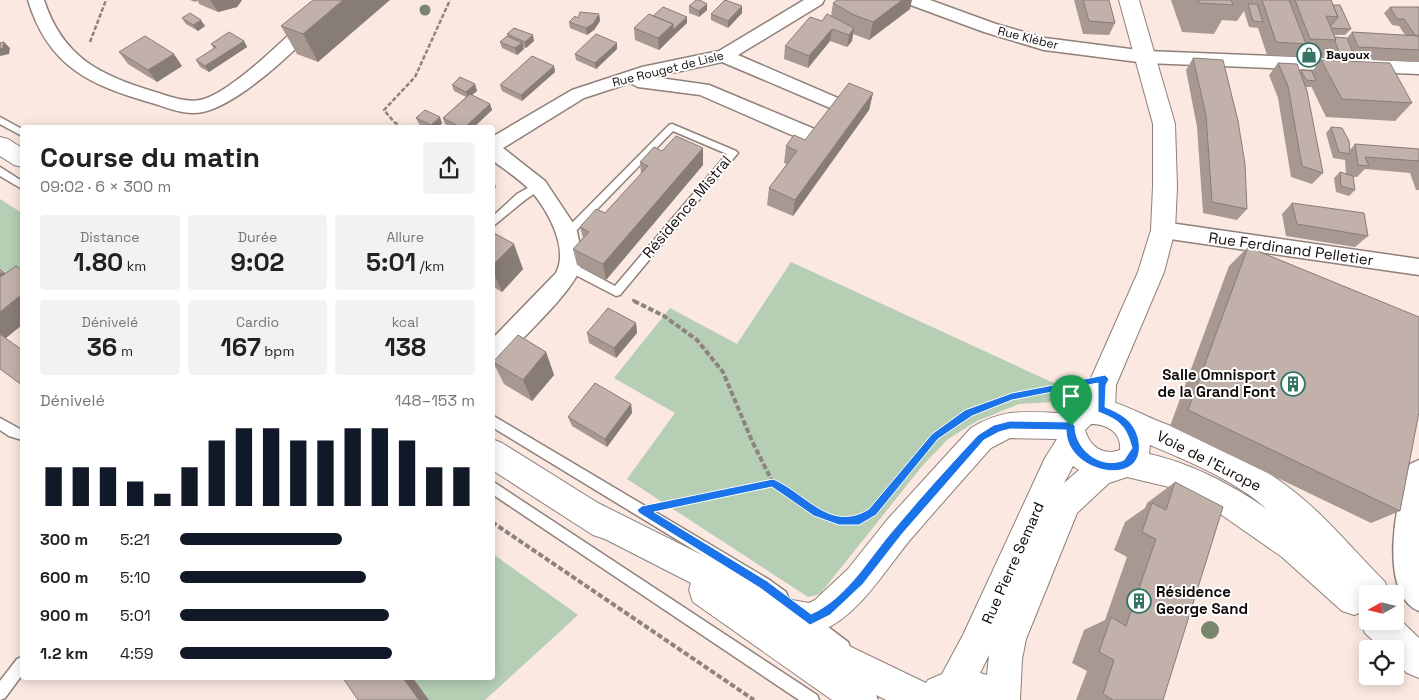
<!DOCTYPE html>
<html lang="fr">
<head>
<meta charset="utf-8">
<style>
	:root { --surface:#fff; --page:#f2f2f2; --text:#222; --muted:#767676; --accent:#111827 }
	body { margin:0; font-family:"Space Grotesk",sans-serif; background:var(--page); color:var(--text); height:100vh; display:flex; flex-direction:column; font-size:19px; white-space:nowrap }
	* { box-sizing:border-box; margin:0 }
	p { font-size:16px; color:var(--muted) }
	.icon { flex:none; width:28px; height:28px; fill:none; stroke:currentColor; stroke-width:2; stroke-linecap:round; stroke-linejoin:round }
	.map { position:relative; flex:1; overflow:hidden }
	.drawer { position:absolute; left:20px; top:125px; width:475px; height:555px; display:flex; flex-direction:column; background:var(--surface); border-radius:5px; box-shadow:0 2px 12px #0003 }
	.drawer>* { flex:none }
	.needle { width:32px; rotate:262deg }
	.fabs { position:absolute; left:1359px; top:585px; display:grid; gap:10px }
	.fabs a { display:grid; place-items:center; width:45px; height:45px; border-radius:5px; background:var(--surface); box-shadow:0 2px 12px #0003; font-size:25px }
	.pin { position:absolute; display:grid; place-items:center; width:42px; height:42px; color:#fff; margin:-51px -21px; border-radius:50% 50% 50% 0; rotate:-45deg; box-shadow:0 0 5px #0007 }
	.pin .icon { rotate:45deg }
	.round { display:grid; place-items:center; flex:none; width:52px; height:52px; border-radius:5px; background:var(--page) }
	.summary { display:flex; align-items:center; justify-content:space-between; height:85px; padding:0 20px }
	h1 { font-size:28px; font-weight:700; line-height:38px }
	.metrics { display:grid; grid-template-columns:repeat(3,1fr); gap:8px; height:85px; padding:5px 20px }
	.metrics div { display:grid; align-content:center; border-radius:5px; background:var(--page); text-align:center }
	.metrics b { font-size:25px; font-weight:700 }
	.metrics small { font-size:14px; font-weight:400 }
	.metrics p { font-size:14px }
	.chart { height:140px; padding:10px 20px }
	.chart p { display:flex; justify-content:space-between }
	.chart svg { width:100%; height:90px; margin-top:5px; stroke:var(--accent); stroke-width:6 }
	ul { padding:0 20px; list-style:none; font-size:16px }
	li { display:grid; grid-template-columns:80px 60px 1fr; align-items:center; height:38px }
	li i { height:12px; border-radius:6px; background:var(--accent) }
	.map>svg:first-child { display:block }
</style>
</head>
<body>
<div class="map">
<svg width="1419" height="700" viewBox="0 0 1419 700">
	<rect width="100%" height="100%" fill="#fae8e1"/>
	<path fill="#b5ceb4" d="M0,199l22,14v62l-6,4 -16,-11z
		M791,262l267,123 -5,17 -34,2 -42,17 -29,18 -25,26 -103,129 -12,3 -181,-118 48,-66 -61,-35 56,-70 67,36z
		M493,554l85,61 -93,85h-56l-16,-22h79z"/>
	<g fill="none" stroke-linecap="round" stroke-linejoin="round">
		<g stroke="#8f8079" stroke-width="3">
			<path id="service" d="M0,117l22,12v7l-22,-12z
				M672,124l64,27 2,2 -118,142 -4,1 -50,-26 -1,-3 1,-3h8l41,22 112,-132 -54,-23 -101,104 -4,1 -5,-4 106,-107z
				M0,167l22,14v8l-22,-13z
				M538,182l3,1 2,3 -2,3 -16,11 -33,27v-10l25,-23z
				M492,415l276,164 18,13 2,5 -2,5 -5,2 -23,-15 -266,-162z
				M0,418l22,12v10l-13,-4 -9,-6z
				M492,481l325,214 2,5h-20l-307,-206z
				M811,614l37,28 2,5 -2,5 -5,2 -5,-2 -32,-26 -2,-5 2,-5z
				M22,657v18l-17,23 -5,2v-19l17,-22z"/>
		</g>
		<g stroke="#8f8079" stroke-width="3">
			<path id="minor" d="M28,0h16c19,58 56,75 111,92 13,4 31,11 45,8 31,-6 101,-75 122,-100h17c-22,33 -97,104 -136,112 -17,4 -35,-4 -51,-9 -63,-18 -104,-37 -124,-103z
				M804,0h20l-2,4 -84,51 109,47 3,4 -3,4 -6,2 -6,-2 -113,-48 -69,15 56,8 115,48 2,5 -2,5 -7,2 -7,-2 -110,-48 -62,-8 -8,-4 -46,15 -81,50 42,33 30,45c4,8 7,34 5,42 -6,23 -62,74 -80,94l-8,3v-26l64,-66c13,-25 -8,-62 -24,-81 -11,-12 -27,-22 -40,-32v-23l80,-47 70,-23 77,-16z
				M906,0h24l66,24 49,14 101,13 273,11v12l-273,-11 -102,-13 -60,-18 -76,-28z
				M1163,222l256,37v16l-256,-37 -7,-2 -3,-6 3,-6z
				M1419,460v151c-42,-17 -23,-115 -9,-147z"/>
		</g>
		<g stroke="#8f8079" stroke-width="2">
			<path id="tertiary" d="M1119,0h20l36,124 2,63 -2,43 -11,42 -48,113 -1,24 -4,9 -10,4 -10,-4 -4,-9 1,-24 50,-113 13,-42 2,-43v-63z"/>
		</g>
		<g stroke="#8f8079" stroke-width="2">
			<path id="secondary" d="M0,137l8,2 14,9v19l-8,-2 -14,-9z
				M1091,398c24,1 45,14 67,23 44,17 88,35 126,63 38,27 68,65 101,98l4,12h-21v27h27v-6l24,23v40l-12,-5 -12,-11v-13h-13l-17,-16 -5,-12 4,-10 -10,4 -12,-4 -60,-54 -66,-46 -47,-24 -42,-10 -18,6 -32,30 -51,126 -4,20 -2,41h-134l-10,-5 2,5h-46l-139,-98 -4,-12 2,-7 -86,-44 -12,-4 -101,-65v-31l10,4 96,60 194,97 17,3 6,-3 33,-31 39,-49 84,-92c33,-20 53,-16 91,-15l8,-9zM1091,424c15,0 31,8 29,26 -17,6 -30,-3 -35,-20zM1010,438l47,1 -12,19 -82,177 -21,39 -14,6 -2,3 -106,-51c40,-18 63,-59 90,-92 27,-31 54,-62 81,-92zM1150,445c40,17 84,35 117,64 -35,-24 -76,-46 -118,-55zM1073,466l6,4 -15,13zM989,655l-2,20 -7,-2z"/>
		</g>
		<path stroke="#8f837e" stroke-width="2.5" stroke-dasharray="4.5 2" stroke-linecap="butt" d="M90,42l16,-42
			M403,128l-9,-6 -10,-12 31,-33 35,-77
			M632,300l5,2"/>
		<path stroke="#8f837e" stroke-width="4" stroke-dasharray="5.5 2.5" stroke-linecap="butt" d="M634,301l30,15 33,24 26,32 29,69 21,42
			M1006,399l69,-15
			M670,505l103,-22 44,30 22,8h20l14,-9 62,-75 22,-16
			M492,522l262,178"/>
		<use href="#service" fill="#fff" fill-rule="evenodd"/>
		<use href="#minor" fill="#fff" fill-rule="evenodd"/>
		<use href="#tertiary" fill="#fff" fill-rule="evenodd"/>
		<use href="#secondary" fill="#fff" fill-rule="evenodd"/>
	</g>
	<g fill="#77866d">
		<circle cx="425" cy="10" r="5.5"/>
		<circle cx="1210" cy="630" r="9"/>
	</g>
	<path fill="#a79892" d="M190,0h52l-5,7 -19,5 -19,-8 -1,-3 -3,1z
		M313,0l5,62 -21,-8 -16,-28z
		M1074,0h35l6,23 -6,12 -26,-1z
		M1171,0h160l2,5 18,24 -6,6h-11l1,2 12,1 5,-6 53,3 -6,-9 -7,-1 -8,-12 6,-6h29v55l-85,-4 -4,-10 -8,10 -55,-3 -9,-27 -9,-1 -5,-16 -7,10 -15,-1 -8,14 -32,-2z
		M833,3l77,6 -41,31 -16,-6 -1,7 -5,6 -17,-6 -22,27 -24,-9 1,-13 46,-30z
		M707,4v6l-8,7 -10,-4v-7z
		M742,13l-14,15 -17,-8v-6z
		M599,14l1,7 -6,9 -7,5 -17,-7 -1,-6 9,-4z
		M653,16l34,1v6l-28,27 -24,-10 -1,-12z
		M182,18l23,8 -7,5 -12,-7z
		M507,34l27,7 -8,7 -3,-1 1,2 -7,6 -15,-7 -2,-6 8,-6z
		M244,41l3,6 -38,25 -9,-5 -4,-7 18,-11 -3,-5z
		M617,49l-21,20 -20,-9 -1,-6z
		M119,52l63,14 -25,16 -29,-18z
		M1193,58l54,151 -10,11 -34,-7 -6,-86 -11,-57z
		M1321,60l89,39 2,4 -17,18 -69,-4 -15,-31v1h-6l18,86 -11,11 -21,-7 -13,-79 -9,-23 9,-12 22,9 1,-2 11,1z
		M554,66l1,6 -33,29 -20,-10 -2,-6z
		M475,84l2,7 -5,4 18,9 2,6 -19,18h-21l-7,-4 -2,-6 23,-21 -12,-6 -2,-6z
		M873,93l-4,17 -76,106 -26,-11 2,-17 18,-24 -3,-1 2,-17 19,-6z
		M416,118l26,5 -4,5h-13l-6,-4z
		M1331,127l19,23 5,-6 64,5v41h-3l-6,-17 -45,-4 -8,8h-4l2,13 -6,6 -13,-4 -2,-14 6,-6 6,2 -1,-14 -12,-2 -7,-25z
		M703,148v17l-97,115 -29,-15 -4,-16 10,-11 -3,-11 25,-14 36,-39 -1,-12 22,-11z
		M1292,203l76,33 -13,11 -69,-11 -4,-22z
		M492,232l31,37 -21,23 -10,-6z
		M1248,247l152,264 -29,12 -201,-97 59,-160z
		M636,323l1,10 -21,25 -27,-15 -2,-10z
		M546,352l8,23 -22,26 -28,-17 -11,-22z
		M631,404l1,9 -25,34 -35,-21 -4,-9z
		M1175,482l-12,218h-87l11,-29 -15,-8 12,-33 21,-10 22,-63 -13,-7 11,-28 20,-14 2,-5z"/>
	<path fill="#887c77" d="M210,0h32l-5,7 -19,5z
		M343,0h47l-72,62 -15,-28z
		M902,0h10l-2,9 -41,31 4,-18z
		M707,4v6l-8,7v-6z
		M742,6v7l-14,15v-7z
		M599,14l1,7 -6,9 -7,5 -1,-7z
		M687,17v6l-14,13v-6z
		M201,20l4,6 -7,5 -5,-6z
		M673,24v12l-14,14 -1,-12z
		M854,28l-2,13 -5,6 2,-12z
		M832,29l-2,12 -22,27 1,-12z
		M533,35l1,6 -8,7 -1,-6z
		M244,41l3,6 -38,25 -4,-6z
		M4,42l6,6 -1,6 -9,2v-7z
		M522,43l2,6 -7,6 -2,-7z
		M617,43v6l-21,20 -1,-6z
		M174,54l8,12 -25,16 -9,-12z
		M554,66l1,6 -33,29 -1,-6z
		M475,84l2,7 -9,7 -2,-6z
		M873,93l-4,17 -76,106 2,-16z
		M490,104l2,6 -19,18h-9z
		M440,117l2,6 -4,5h-6l-1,-3z
		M703,148v17l-97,115 -3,-16z
		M492,177l4,10 -4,4z
		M514,244l9,25 -21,23 -10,-23v-3z
		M4,272l14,10 -18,12v-20z
		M22,294v31l-22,18v-31z
		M636,323l1,10 -21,25 -2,-10z
		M546,352l8,23 -22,26 -9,-21z
		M631,404l1,9 -25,34 -2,-8z
		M403,678h10l16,22h-10z"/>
	<path fill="#c2b1aa" stroke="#887c77" d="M313,0h30l-40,34 -22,-8z
		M696,0h4l7,4 -8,7 -10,-5z
		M725,0l17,6 -14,15 -17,-7z
		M837,0h65l-29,22 -19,-7 -21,-12z
		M1083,0h26l6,23 -26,-2z
		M1198,0h33l2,5 -34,-2z
		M1262,0h27l17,44 -30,-2z
		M1295,0h36l7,17 -12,-1 10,24 -26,-1z
		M1248,4h9l6,18 -10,-1z
		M1333,5h7l11,24 -20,-1 -1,-1 8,-10z
		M663,7l24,10 -14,13v-6l-20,-8z
		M1390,7h29v29l-4,-1 -11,-16h-7z
		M580,12l19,2 -6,10 -7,4 -17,-6 6,-6 3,2z
		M190,13l11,7 -8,5 -11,-7z
		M649,14l24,10 -15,14 -24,-10z
		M827,14l27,14 -5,7 -17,-6 -23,27 -24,-10 25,-29 12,4z
		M514,28l19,7 -8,7 -18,-8z
		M229,32l15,9 -39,25 -9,-6 20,-13 -5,-3z
		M1352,32l67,4v14l-61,-3z
		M596,34l21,9 -22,20 -20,-9z
		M145,36l29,18 -26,16 -29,-18z
		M507,36l15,7 -7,5 -15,-6z
		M1335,37l12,1 6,15 -14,-1 -4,-11 1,-1z
		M4,42l-1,6 -3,1v-6z
		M532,56l22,10 -33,29 -21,-10z
		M1193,58l30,2 15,61 7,43 2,45 -35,-7 -6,-87z
		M1321,60l69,3 22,40 -70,-4z
		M1278,63l19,1 10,27 16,82 -21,-7 -14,-80z
		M1301,70l11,1 4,10 -10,-1z
		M460,77l15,7 -9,8 -14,-7z
		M849,83l24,10 -78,107 -26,-12 28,-37 -11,-5 8,-11 11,5z
		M470,94l20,10 -26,24h-2l-19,-10z
		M425,110l15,7 -9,8 -15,-7z
		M1331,127l11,1 7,13 1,13 -11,-2z
		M676,136l27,12 -100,116 -30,-15 16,-17 -9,-5 16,-18 9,4 43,-47 -8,-4 14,-15 8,4z
		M1355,144l64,5v12l-54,-4 4,9 -11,-1z
		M1340,172l13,4 2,14 -14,-4z
		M1292,203l72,10 4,23 -71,-12z
		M492,232l22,12 -22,22z
		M1248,247l171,70v95l-19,99 -212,-101z
		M16,266l6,4v24l-22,18v-35z
		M0,269l4,3 -4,2z
		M608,308l28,15 -22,25 -27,-15z
		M0,334l22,16v35l-22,-16z
		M518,335l28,17 -23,28 -30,-18z
		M595,383l36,21 -26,35 -37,-22z
		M1175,482l48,25 -60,193h-50l-10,-6 11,-34 -15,-8 12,-35 15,9 30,-87 -14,-7 10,-29 14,7z
		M343,678h60l16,22h-61z"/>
	<path fill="#1a73e8" stroke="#fff" fill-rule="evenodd" d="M1105,375l4,4 -3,6 -1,22c15,6 28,13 33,30 13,53 -72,38 -72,-7l-56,-1 -11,3 -15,8 -82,94 -39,50 -33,31 -20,10 -50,-37 -121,-75 -2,-3 5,-4 131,-27c33,14 57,54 96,30l63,-75 33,-24 47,-17zM1098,383v29c22,8 28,14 34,36l-8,12c-23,10 -49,-10 -49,-34l-4,-4 -61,-1 -16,4 -16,10c-28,30 -56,61 -82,92 -26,29 -48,71 -85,87l-44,-33 -113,-69 118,-25 42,29 25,9h20l17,-10 62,-76 34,-23 40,-16z"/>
	<defs>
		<g id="shop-ring" transform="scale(1.25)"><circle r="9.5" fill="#fff" stroke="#337465" stroke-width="1.5"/><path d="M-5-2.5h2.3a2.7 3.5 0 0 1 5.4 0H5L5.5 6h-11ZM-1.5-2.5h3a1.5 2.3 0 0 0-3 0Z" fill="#337465"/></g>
		<g id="building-ring" transform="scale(1.25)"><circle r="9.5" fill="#fff" stroke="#337465" stroke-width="1.5"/><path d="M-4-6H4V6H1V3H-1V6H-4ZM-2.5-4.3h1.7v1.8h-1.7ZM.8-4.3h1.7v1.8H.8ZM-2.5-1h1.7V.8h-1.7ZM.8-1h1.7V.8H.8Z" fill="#337465"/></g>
	</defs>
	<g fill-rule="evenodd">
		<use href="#shop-ring" x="1309" y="55"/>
		<use href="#building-ring" x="1293" y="384"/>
		<use href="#building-ring" x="1139" y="601"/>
	</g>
	<g text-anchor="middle" stroke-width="4" stroke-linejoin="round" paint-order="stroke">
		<g font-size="12" fill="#100a08" stroke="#fff">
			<text transform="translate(1028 38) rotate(14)" y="4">Rue Kléber</text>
			<text transform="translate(668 69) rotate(-14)" y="4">Rue Rouget de Lisle</text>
		</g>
		<g font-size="12" font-weight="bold" fill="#100a08" stroke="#fff" text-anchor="start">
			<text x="1326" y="59">Bayoux</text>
		</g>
		<g font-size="15" fill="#100a08" stroke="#fff">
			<text transform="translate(687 207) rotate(-50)" y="5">Résidence Mistral</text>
			<text transform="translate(1291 249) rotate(8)" y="5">Rue Ferdinand Pelletier</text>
			<text transform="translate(1209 461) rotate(27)" y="5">Voie de l'Europe</text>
			<text transform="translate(1013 563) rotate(-66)" y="5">Rue Pierre Semard</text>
		</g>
		<g font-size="15" font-weight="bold" fill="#100a08" stroke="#fff" text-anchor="end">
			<text x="1276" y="380">Salle Omnisport<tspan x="1276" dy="17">de la Grand Font</tspan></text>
			<text x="1156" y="597" text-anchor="start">Résidence<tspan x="1156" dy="17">George Sand</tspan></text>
		</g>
	</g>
</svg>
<div class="fabs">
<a><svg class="needle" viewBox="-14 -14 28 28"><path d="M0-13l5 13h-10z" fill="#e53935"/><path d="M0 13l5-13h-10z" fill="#767676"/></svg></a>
<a><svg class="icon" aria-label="locate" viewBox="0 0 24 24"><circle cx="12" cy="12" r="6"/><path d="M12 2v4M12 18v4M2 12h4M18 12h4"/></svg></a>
</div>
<div class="pin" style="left:1071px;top:426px;background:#1e9e55"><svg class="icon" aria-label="arrive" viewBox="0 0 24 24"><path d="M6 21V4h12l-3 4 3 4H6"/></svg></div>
<section class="drawer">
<div class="summary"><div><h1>Course du matin</h1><p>09:02 · 6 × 300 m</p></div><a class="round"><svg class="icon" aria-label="share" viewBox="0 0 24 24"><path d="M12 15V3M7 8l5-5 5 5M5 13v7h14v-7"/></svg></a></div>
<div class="metrics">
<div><p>Distance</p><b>1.80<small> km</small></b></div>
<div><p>Durée</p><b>9:02</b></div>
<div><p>Allure</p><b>5:01<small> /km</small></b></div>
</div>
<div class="metrics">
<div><p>Dénivelé</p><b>36<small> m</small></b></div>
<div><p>Cardio</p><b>167<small> bpm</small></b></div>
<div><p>kcal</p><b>138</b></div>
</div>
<div class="chart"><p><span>Dénivelé</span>148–153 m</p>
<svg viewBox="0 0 160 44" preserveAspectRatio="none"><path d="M5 44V25M15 44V25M25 44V25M35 44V32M45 44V38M55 44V25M65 44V12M75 44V6M85 44V6M95 44V12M105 44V12M115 44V6M125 44V6M135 44V12M145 44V25M155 44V25"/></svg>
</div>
<ul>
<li><b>300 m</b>5:21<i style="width:55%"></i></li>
<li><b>600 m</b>5:10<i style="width:63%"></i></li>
<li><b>900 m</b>5:01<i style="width:71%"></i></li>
<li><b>1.2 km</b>4:59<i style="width:72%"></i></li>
</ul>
</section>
</div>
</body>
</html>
